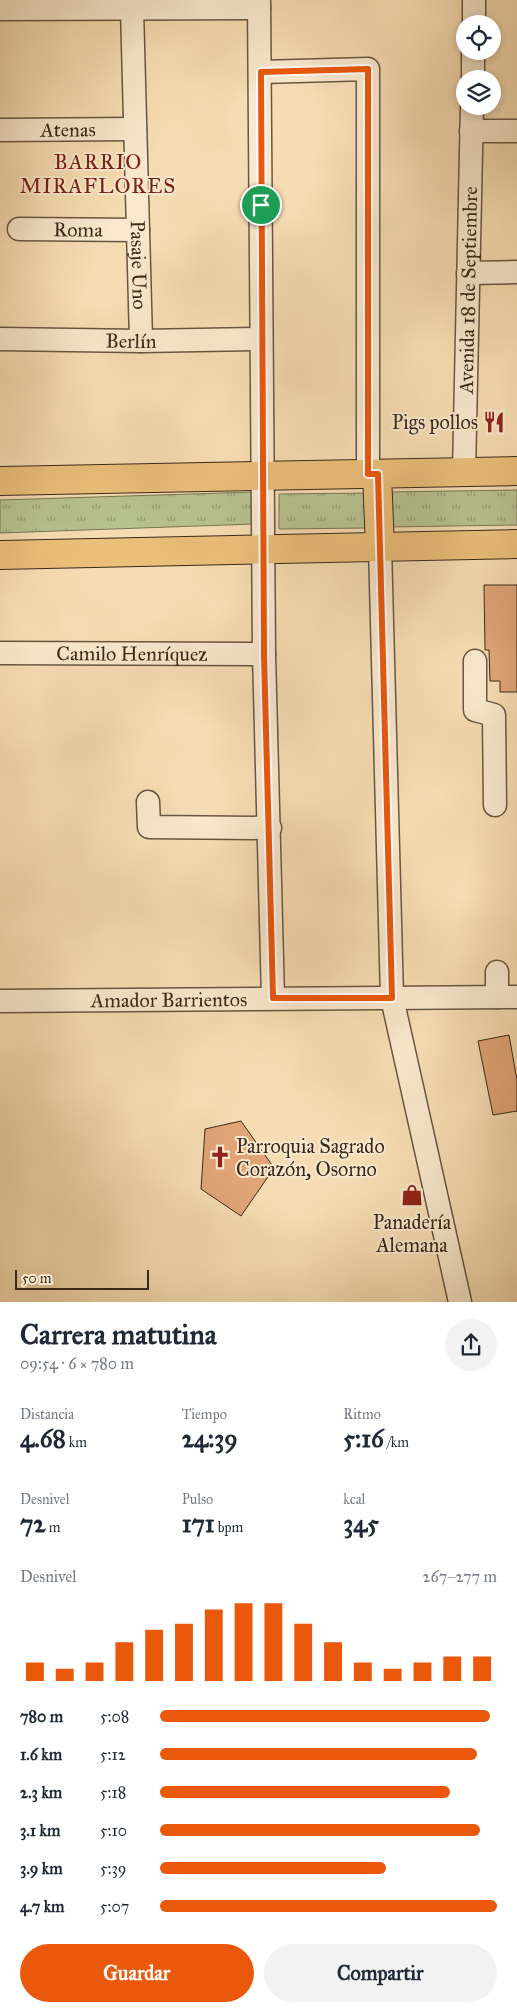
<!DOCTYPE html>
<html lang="es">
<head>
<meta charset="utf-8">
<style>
	:root { --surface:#fff; --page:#f2f2f3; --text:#1f2937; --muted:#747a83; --accent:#ea580c }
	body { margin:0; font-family:"IM FELL Great Primer",serif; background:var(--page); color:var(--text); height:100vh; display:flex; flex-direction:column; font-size:19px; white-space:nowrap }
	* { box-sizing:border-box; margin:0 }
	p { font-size:16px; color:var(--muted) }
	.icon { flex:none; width:28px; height:28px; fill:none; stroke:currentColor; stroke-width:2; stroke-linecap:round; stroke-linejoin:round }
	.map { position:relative; height:1302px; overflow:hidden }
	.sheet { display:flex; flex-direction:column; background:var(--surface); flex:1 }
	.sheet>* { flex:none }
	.tools { position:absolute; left:456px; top:15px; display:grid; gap:10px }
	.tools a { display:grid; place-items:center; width:45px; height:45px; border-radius:50%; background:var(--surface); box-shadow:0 2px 8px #0003; font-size:25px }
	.scale { position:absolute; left:15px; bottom:12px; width:134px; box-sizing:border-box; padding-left:5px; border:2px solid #392a1c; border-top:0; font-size:14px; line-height:18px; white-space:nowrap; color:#392a1c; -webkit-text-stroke:4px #f9e8cd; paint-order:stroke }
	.pin { position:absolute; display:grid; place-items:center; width:42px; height:42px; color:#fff; margin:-21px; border:2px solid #fff; border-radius:50%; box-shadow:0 1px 5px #0007 }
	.round { display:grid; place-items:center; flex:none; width:52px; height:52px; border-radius:26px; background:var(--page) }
	.headline { display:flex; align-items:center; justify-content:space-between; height:85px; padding:0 20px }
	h1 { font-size:28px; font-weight:700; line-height:38px }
	.figures { display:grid; grid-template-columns:repeat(3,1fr); gap:8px; height:85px; padding:5px 20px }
	.figures div { display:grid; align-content:center }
	.figures b { font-size:25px; font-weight:700 }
	.figures small { font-size:14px; font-weight:400 }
	.figures p { font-size:14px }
	.chart { height:140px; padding:10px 20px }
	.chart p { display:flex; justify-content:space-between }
	.chart svg { width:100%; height:90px; margin-top:5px; stroke:var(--accent); stroke-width:6 }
	.action { display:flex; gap:10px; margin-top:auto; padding:10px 20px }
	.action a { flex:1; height:58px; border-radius:30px; background:var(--accent); color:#fff; font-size:20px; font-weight:700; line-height:58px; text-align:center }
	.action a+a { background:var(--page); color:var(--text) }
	ul { padding:0 20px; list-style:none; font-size:16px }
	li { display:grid; grid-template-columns:80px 60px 1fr; align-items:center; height:38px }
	li i { height:12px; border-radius:6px; background:var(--accent) }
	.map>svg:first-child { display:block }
</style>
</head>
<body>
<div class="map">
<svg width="517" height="1302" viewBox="0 0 517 1302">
	<defs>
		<pattern id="grass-tufts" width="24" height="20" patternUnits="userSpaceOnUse" patternTransform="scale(1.25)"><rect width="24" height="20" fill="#b7c290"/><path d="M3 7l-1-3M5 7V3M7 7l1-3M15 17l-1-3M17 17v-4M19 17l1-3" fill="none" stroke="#969e75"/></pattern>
	</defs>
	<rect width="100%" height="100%" fill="#f6dcb2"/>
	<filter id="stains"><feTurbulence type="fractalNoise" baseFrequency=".004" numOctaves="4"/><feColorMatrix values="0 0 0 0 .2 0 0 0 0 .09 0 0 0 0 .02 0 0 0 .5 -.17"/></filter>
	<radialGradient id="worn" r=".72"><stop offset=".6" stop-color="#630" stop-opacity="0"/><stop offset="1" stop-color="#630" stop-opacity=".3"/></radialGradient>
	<path fill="url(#grass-tufts)" stroke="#787656" d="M517,490v35l-129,2 -1,-35z
		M253,492l1,32 -254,9v-33z
		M369,493v35l-90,1v-35z"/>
	<path fill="#e0a477" stroke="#392a1c" d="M484,585h33v107h-17v-11h-10l-1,-31h-4z
		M509,1035l8,45v31l-24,4 -15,-74z
		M241,1121l33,47 -33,48 -40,-27 4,-60z"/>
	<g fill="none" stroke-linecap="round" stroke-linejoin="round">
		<g stroke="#685642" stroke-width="25">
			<g id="minor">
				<path d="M259,0l5,654 9,344"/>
				<path d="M0,9l259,-1"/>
				<path id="s1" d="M132,9l9,332"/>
				<path d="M474,24v-24"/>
				<path d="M261,72l107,-3v405"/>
				<path d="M473,79v-28"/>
				<path id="s2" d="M0,130l135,-1"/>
				<path d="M471,131h46"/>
				<path id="s3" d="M19,229l119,1"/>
				<path d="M468,273l49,-1"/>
				<path id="s4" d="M0,339l141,2 120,-2"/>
				<path id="s5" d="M464,472l8,-366"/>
				<path d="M380,547l12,451 68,304"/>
				<path id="s6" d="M0,653l264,1"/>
				<path d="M475,661v49l19,5 1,90"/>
				<path d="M148,802l1,25 121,1"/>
				<path d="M497,972v25"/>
				<path id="s7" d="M0,1001l517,-4"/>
			</g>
		</g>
		<g stroke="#392a1c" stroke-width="30">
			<path id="major" d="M377,474l3,73
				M0,481l517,-10
				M0,555l517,-11"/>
		</g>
		<use href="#minor" stroke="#f9e8cd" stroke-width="22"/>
		<use href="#major" stroke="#ebbe79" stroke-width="28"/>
	</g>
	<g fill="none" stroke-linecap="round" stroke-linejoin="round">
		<g stroke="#fff" stroke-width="10">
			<path id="route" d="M368,69v405h10l14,524h-119l-9,-344 -3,-582z"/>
		</g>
		<use href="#route" stroke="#ea580c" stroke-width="6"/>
	</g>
	<defs>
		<g id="restaurant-bare" transform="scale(1.725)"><path d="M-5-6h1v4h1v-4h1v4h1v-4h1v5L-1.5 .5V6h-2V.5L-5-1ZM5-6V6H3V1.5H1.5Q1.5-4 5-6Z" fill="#8f2418" stroke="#f9e8cd" stroke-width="2.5" paint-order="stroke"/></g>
		<g id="church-bare" transform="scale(1.725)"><path d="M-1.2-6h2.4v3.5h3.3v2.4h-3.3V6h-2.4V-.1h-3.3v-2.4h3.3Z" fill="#8f2418" stroke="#f9e8cd" stroke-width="2.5" paint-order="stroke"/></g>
		<g id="shop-bare" transform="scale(1.725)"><path d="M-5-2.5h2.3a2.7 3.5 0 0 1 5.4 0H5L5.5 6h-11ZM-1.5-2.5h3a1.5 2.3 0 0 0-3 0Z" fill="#8f2418" stroke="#f9e8cd" stroke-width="2.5" paint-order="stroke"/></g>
	</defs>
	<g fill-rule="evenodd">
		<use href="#restaurant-bare" x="494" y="422"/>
		<use href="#church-bare" x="220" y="1157"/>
		<use href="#shop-bare" x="412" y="1195"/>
	</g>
	<g text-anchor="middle" stroke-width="4" stroke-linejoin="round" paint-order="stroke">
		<g font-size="20" fill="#392a1c" stroke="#f9e8cd">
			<text dy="7" stroke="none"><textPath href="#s2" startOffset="68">Atenas</textPath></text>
			<text dy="7" stroke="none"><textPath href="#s3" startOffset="59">Roma</textPath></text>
			<text dy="7" stroke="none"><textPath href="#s1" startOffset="256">Pasaje Uno</textPath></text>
			<text dy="7" stroke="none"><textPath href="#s5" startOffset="182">Avenida 18 de Septiembre</textPath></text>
			<text dy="7" stroke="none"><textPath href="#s4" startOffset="131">Berlín</textPath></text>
			<text dy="7" stroke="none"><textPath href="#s6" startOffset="132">Camilo Henríquez</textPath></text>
			<text dy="7" stroke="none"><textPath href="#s7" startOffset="169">Amador Barrientos</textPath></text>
		</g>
		<g font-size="20" fill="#392a1c" stroke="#f9e8cd" text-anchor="end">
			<text x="478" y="429">Pigs pollos</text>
			<text x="236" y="1153" text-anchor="start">Parroquia Sagrado<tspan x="236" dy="23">Corazón, Osorno</tspan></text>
			<text x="412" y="1229" text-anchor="middle">Panadería<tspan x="412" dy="23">Alemana</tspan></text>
		</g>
		<g font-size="21" letter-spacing="1" fill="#7a1f14" stroke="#f9e8cd">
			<text x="98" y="169">BARRIO<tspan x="98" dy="24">MIRAFLORES</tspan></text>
		</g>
	</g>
	<rect width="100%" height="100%" filter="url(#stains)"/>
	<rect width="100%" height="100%" fill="url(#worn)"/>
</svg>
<div class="tools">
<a><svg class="icon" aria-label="locate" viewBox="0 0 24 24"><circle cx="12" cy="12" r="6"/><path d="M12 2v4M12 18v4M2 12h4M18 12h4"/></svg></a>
<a><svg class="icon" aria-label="layers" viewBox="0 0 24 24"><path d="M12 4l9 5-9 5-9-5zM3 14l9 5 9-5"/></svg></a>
</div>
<div class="scale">50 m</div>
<div class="pin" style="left:261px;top:205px;background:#1e9e55"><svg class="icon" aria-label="arrive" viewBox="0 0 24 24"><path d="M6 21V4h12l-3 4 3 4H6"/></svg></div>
</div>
<section class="sheet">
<div class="headline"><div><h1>Carrera matutina</h1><p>09:54 · 6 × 780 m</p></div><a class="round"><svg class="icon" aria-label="share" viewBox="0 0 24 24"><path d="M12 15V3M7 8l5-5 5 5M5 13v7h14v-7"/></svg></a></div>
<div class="figures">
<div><p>Distancia</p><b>4.68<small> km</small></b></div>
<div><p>Tiempo</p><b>24:39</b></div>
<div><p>Ritmo</p><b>5:16<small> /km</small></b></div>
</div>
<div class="figures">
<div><p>Desnivel</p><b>72<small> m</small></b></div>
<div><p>Pulso</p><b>171<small> bpm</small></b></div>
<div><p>kcal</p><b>345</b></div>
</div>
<div class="chart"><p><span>Desnivel</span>267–277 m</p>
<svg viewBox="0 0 160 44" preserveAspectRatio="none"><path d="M5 44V35M15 44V38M25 44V35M35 44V25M45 44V19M55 44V16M65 44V9M75 44V6M85 44V6M95 44V16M105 44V25M115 44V35M125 44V38M135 44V35M145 44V32M155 44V32"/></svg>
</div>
<ul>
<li><b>780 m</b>5:08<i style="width:98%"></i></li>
<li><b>1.6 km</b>5:12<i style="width:94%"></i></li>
<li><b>2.3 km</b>5:18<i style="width:86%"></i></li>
<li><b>3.1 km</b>5:10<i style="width:95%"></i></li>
<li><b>3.9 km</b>5:39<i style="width:67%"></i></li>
<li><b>4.7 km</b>5:07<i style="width:100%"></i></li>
</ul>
<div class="action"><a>Guardar</a><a>Compartir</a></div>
</section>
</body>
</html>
